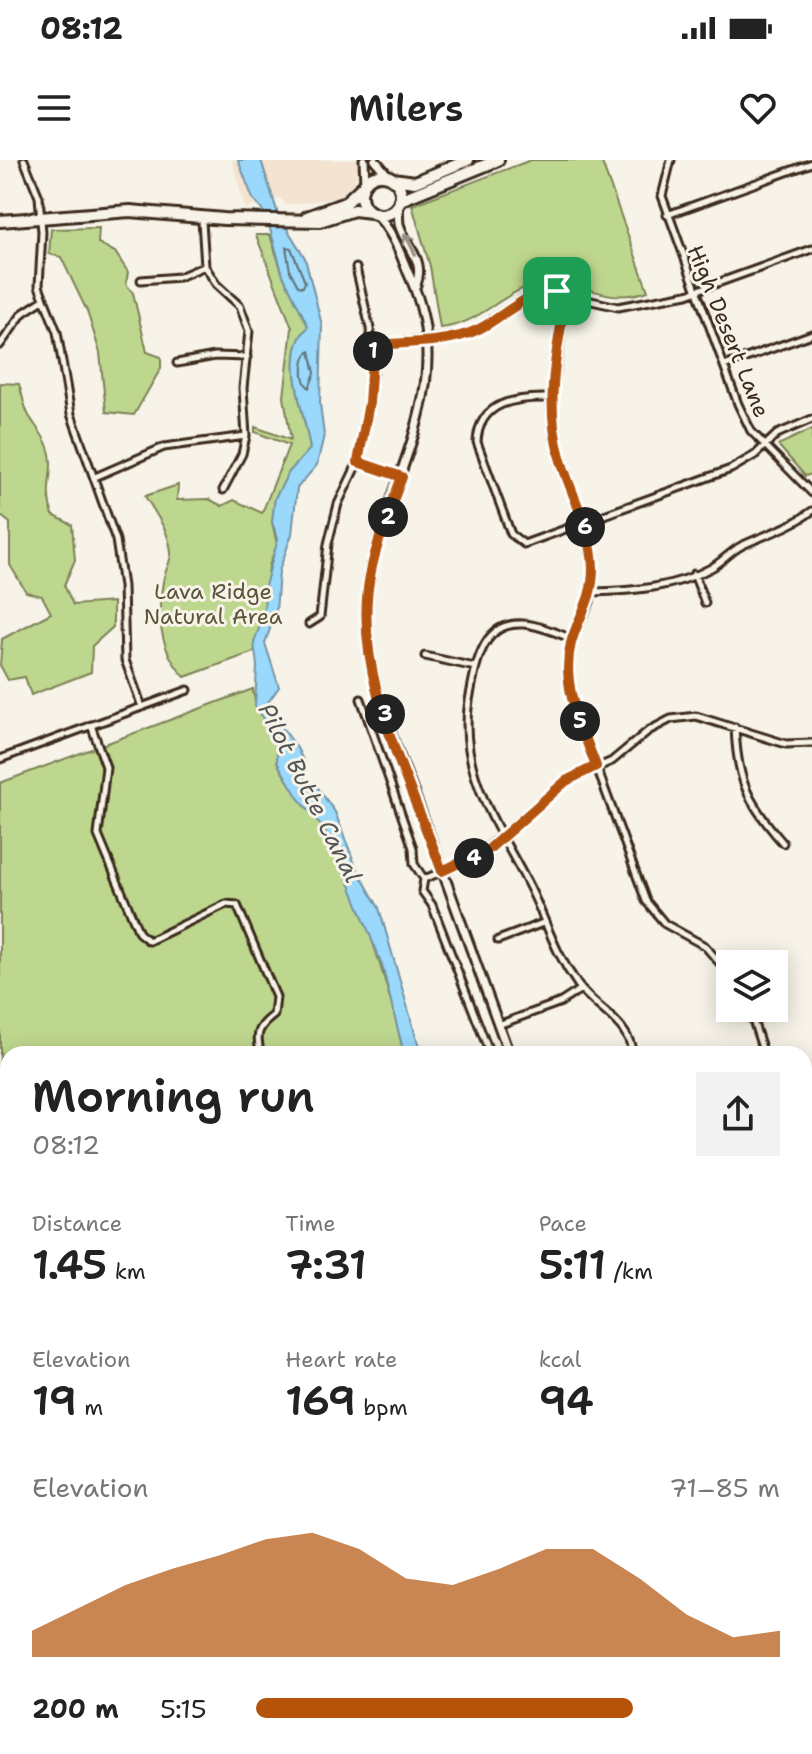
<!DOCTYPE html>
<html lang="en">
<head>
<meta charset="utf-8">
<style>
	:root { --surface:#fff; --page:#f2f2f2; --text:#222; --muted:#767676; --accent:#b45309 }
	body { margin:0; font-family:"Shantell Sans",sans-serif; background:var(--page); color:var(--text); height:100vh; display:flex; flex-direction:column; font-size:30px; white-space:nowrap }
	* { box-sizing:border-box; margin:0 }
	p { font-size:26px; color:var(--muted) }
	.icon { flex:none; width:44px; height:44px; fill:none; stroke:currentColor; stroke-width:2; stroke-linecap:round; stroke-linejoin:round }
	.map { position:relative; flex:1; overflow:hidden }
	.panel { position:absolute; left:0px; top:886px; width:812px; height:708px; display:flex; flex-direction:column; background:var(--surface); border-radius:24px 24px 0 0; box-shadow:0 4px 20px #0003 }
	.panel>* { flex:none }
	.controls { position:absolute; left:716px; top:790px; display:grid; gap:16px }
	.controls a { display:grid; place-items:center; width:72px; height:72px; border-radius:0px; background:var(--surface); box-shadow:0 4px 20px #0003; font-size:40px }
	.pin { position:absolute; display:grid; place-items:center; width:68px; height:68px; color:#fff; margin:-34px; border-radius:16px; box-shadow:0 4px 12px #0006 }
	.km { position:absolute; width:40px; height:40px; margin:-20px; border-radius:50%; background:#222; color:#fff; font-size:22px; line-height:40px; text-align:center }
	.round { display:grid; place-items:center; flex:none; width:84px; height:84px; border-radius:0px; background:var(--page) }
	.head { display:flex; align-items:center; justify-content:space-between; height:136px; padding:0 32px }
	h1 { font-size:44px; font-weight:600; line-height:60px }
	.stats { display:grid; grid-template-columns:repeat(3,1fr); gap:12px; height:136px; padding:8px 32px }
	.stats div { display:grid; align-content:center }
	.stats b { font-size:40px; font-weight:600 }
	.stats small { font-size:22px; font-weight:400 }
	.stats p { font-size:22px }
	.chart { height:224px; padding:16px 32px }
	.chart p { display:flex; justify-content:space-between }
	.chart svg { width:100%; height:144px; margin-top:8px; fill:var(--accent); opacity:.7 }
	ul { padding:0 32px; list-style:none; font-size:26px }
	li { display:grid; grid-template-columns:128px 96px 1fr; align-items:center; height:60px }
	li i { height:20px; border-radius:10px; background:var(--accent) }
	.status { display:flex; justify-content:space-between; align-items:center; height:56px; padding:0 40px; background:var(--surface); direction:ltr }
	.status svg { height:22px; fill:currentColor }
	header { display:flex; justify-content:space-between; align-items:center; height:104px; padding:0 32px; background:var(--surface); font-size:36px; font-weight:600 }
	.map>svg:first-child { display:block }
</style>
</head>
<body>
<div class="status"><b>08:12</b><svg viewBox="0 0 49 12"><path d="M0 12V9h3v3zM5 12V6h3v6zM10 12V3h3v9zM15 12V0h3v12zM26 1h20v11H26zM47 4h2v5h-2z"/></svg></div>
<header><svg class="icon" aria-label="menu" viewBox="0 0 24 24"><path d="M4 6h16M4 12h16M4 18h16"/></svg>Milers<svg class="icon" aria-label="heart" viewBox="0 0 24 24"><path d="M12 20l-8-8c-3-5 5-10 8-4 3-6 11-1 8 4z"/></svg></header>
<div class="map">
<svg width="812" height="1594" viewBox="0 0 812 1594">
	<rect width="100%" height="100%" fill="#f7f3e8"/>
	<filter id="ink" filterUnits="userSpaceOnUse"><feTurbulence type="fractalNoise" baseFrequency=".0125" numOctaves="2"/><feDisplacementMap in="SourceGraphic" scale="16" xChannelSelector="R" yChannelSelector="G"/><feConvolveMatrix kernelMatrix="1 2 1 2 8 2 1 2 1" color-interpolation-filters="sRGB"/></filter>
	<g filter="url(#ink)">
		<path fill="#f3e3d0" d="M232,0h125l2,12 -6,12 -16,14 -51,7 -5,-7 -36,10z"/>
		<path fill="#bed78e" stroke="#7c8056" stroke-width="2" d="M531,0h70l47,131c-49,16 -68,-16 -108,-8 -38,8 -60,42 -100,45l-10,-62 -18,-61z
			M99,68l-1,15 17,9 13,20 -2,12 7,9 14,59 14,5v11l-27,47 -28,-3 -6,-59 -13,-42 -26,-54 -12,-3 2,-25z
			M256,75h14l13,40 25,51c-1,4 -5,6 -7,10 -17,29 5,81 9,113l-21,23 -14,26 -3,24 5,22 -8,22 -5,49 -10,37 -69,25c-26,-27 -29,-64 -21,-100 2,-8 7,-16 7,-24 -1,-21 -16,-40 -26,-57l33,-11 -1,15 32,-1 13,7 12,-6 28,13 27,-68 -34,-13v-5l36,13 -7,-43 8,-69z
			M0,223l19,1c3,10 5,21 9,30 6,11 16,21 20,33 9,23 -6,40 5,68l19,10 3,35 -11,25 9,20 40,-3v25l-21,19 -1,26 -60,23 -6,-18 -17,3 -8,-15 2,-26 49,-26 -9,-17 -16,-4 -16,-27v-42l-10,-8z
			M812,269v45l-7,2 -27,-31z
			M253,529c2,26 15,26 23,47 4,10 -1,21 3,30 12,24 32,41 45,64 39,70 62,147 80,224h-396v692h740l3,8h-751v-971z
			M812,1181v413h-39l-2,-8h33v-402z"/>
		<path fill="#9ad9fc" stroke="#7493a3" stroke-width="2" d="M238,0h23l17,54 27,44 17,67 -2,79 4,31 -7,30 -20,23 -5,46 -13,37 -3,41 -11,31 14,44 -13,18 31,43 8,16v16l13,8 17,24 21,55 23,41 42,146h-17l-22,-89 -34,-85 -24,-51 -26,-31 -21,-36v-25l-22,-31 2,-40 -3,-24 10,-27 1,-29 13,-47 -6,-17 3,-24 14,-26 21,-23c-4,-32 -26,-84 -9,-113 2,-4 6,-6 7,-10l-25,-51 -17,-60 -13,-16z"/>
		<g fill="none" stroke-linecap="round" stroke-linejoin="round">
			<path stroke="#617077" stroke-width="2" d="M286,87l5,1 14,34 -2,5 -5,-1 -8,-15z
				M310,191l5,22 -6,15c-9,-8 -8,-30 1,-37z"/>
			<g stroke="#3b2a1e" stroke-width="11">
				<path id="street" d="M24,0l15,37 3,35 -3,54 18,46 14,82 45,126 7,46 2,74 17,47
					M671,0l-9,36 76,208 13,27 61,62
					M667,55l145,-52
					M202,61l3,45 11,18 24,22 9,25 -6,57 3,48 -4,18 -19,36
					M141,120l38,-3 26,-11
					M567,134l-16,112 4,34 34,98 4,28 -3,36 -18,37 -5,39 9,33 70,190 19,23 40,22 25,29
					M0,185l23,-32 20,-13
					M373,185l73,-7 27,-6 48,-32 26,-9 71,16 69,-13 125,-45
					M177,203l38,-7 32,1
					M724,206l88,-32
					M550,238c-33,-1 -71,3 -73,44l34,92 13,10 207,-75 24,-14 22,-21 35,-15
					M358,302l43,15
					M95,317l69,-30 82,-11
					M694,414l11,29
					M592,432c41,-1 82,-4 119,-24 11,-6 19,-16 30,-22 25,-12 49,-18 71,-35
					M309,464l11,-7 8,-73 10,-40 20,-42 15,-89 -3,-45 -14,-60
					M572,479c-27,-11 -67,-30 -87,5 -8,14 -11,30 -14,46 -17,75 23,129 56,192 20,38 24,65 51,103 18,25 50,35 55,69
					M425,496l50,11
					M361,539l52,149 1,16 10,15
					M91,565l15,42 -8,68 41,98 10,8 77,-37 11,1 39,92 -2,18c-16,12 -19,19 -13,39
					M735,567c2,54 13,76 48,116
					M0,599l188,-69
					M498,780l45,-17
					M749,848l15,46
					M498,865l63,-23 20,-13
					M490,894l-58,-149 -10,-14 2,-12 51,-21 91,-77 46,-20 36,-30 23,-12 25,-3 90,28 26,-1
					M804,1037l8,-3
					M804,1135l8,-3
					M0,1190l8,8
					M0,1293l8,-3
					M195,1586l4,8
					M328,1594l3,-8"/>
			</g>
			<g stroke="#3b2a1e" stroke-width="13">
				<path id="secondary" d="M364,0l1,23
					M375,0l14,17
					M398,44c1,6 0,13 1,20 6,22 27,35 17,61
					M375,54c19,18 25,40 35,63 53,118 -33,209 -43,322 -6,77 31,150 57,221 28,78 57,156 85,234
					M762,1586l3,8"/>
			</g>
			<g stroke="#3b2a1e" stroke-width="16">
				<path id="highway" d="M361 35a20 20 0 1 1 40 0a20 20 0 1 1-40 0Z
					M393,19l22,3 53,-22
					M400,40l98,-40
					M307,57l38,-14 17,-16
					M0,61l130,-10 94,8 96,2 34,-11 17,2"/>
			</g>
			<use href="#street" stroke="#f7f3e8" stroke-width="5"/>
			<use href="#secondary" stroke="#f7f3e8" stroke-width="7"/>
			<use href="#highway" stroke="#f7f3e8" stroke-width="10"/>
		</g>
		<defs><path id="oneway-shaft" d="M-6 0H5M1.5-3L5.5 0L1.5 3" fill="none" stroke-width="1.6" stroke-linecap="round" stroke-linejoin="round" transform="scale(2)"/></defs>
		<use stroke="#998e83" href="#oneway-shaft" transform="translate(410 84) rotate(-117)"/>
	</g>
	<g fill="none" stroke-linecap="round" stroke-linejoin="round" filter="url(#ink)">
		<g stroke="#fff" stroke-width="16">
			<path id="route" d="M547,131l20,3c-10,54 -23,108 -7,163 10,36 32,72 33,111 0,33 -14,46 -22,75 -11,43 11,84 25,123l-30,15 -77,68 -47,22c-32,-89 -91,-199 -72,-295 6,-33 20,-67 32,-99l-44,-15 11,-59 4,-58c33,-3 73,-1 104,-15 25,-12 42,-32 70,-39z"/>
		</g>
		<use href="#route" stroke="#b45309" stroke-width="10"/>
	</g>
	<g text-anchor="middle" stroke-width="6" stroke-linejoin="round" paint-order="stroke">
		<g font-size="22" fill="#3b2a1e" stroke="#f7f3e8">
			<text transform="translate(729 171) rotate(68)" y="8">High Desert Lane</text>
		</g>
		<g font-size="22" fill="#5c553a" stroke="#f7f3e8">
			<text x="213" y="439">Lava Ridge<tspan x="213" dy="25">Natural Area</tspan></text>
		</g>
		<g font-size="24" font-style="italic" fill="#535656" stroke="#f7f3e8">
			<text transform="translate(310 633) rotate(63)" y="8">Pilot Butte Canal</text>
		</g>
	</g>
</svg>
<div class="controls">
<a><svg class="icon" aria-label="layers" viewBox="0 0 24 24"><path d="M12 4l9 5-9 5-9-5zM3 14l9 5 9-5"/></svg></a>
</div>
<div class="pin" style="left:557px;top:131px;background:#1e9e55"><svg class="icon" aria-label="arrive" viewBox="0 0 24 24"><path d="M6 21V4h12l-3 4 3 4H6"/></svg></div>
<b class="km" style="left:373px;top:191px">1</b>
<b class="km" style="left:388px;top:357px">2</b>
<b class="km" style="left:385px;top:554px">3</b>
<b class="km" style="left:474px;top:698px">4</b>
<b class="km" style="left:580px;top:561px">5</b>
<b class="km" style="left:585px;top:367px">6</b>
<section class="panel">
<div class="head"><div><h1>Morning run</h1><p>08:12</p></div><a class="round"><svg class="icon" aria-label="share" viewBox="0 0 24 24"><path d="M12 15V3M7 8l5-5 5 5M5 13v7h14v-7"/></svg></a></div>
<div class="stats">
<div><p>Distance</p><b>1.45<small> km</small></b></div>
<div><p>Time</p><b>7:31</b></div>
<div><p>Pace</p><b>5:11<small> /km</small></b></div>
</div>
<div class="stats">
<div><p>Elevation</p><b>19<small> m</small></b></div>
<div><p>Heart rate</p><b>169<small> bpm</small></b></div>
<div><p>kcal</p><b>94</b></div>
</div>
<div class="chart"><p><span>Elevation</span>71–85 m</p>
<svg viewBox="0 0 160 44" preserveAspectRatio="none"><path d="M0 44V36L10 29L20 22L30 17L40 13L50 8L60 6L70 11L80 20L90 22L100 17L110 11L120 11L130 20L140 31L150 38L160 36V44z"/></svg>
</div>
<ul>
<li><b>200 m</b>5:15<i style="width:72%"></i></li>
</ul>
</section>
</div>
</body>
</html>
